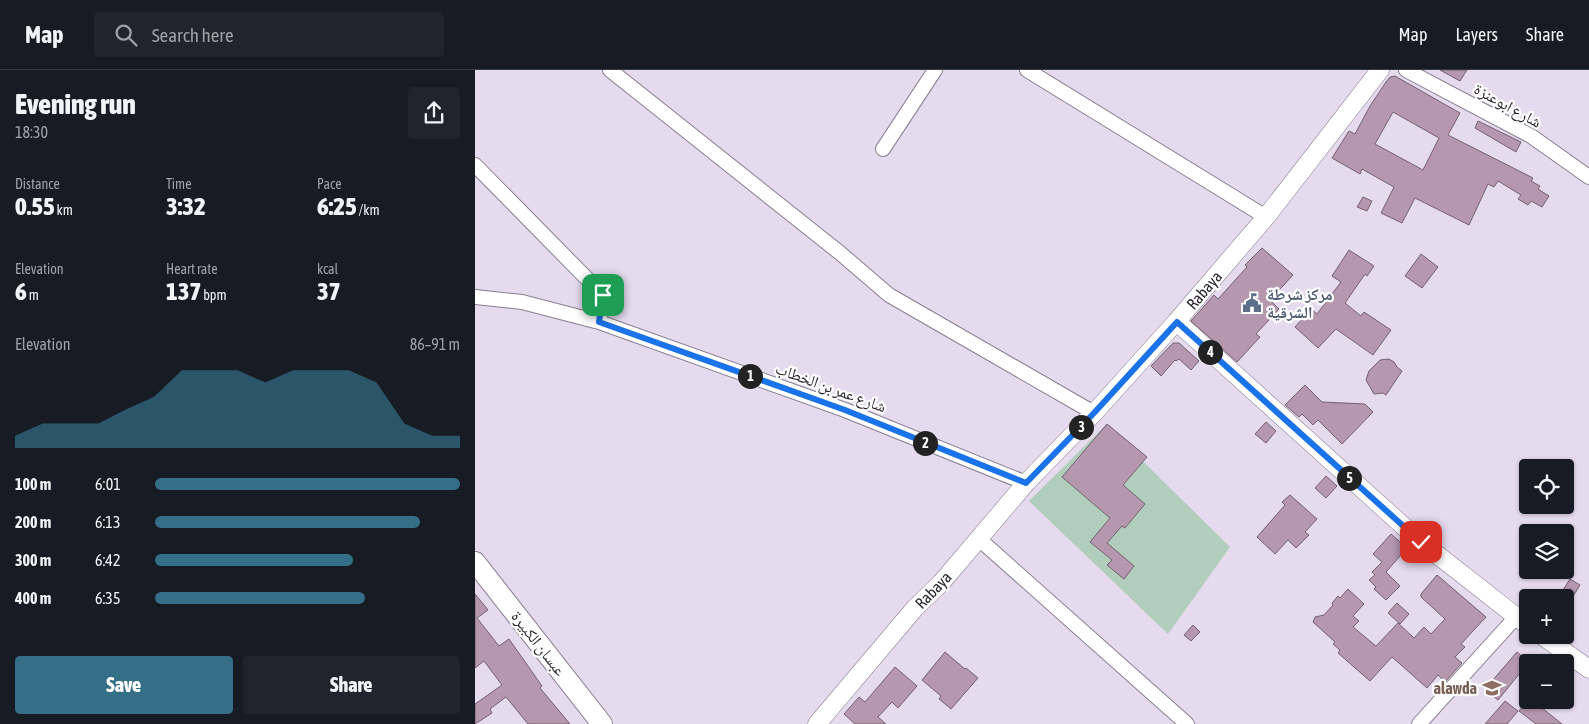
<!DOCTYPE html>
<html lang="en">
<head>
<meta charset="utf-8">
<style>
	:root { --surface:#171b24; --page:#20242c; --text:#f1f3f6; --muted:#9ea1a6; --line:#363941; --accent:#346f87 }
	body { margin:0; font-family:"Asap Condensed","Noto Naskh Arabic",sans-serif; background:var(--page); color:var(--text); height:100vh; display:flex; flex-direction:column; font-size:19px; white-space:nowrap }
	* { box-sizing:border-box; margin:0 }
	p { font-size:16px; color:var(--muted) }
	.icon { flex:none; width:28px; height:28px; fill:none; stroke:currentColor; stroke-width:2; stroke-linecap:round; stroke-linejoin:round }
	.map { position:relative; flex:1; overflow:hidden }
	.details { display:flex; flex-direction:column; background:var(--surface); width:475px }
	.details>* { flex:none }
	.tools { position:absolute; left:1044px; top:389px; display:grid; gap:10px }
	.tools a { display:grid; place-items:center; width:55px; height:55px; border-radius:5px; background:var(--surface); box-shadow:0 1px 4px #0004; font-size:25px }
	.pin { position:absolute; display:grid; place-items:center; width:42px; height:42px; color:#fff; margin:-21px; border-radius:10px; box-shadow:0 2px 8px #0006 }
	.km { position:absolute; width:25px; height:25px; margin:-12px; border-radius:50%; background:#222; color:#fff; font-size:14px; line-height:25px; text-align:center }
	.round { display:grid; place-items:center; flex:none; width:52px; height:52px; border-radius:5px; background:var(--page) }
	.headline { display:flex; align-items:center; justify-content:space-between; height:85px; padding:0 15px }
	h1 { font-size:28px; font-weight:800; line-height:38px }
	.figures { display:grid; grid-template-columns:repeat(3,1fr); gap:8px; height:85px; padding:5px 15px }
	.figures div { display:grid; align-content:center }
	.figures b { font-size:25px; font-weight:800 }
	.figures small { font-size:14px; font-weight:400 }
	.figures p { font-size:14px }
	.chart { height:140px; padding:10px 15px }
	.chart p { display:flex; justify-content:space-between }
	.chart svg { width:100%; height:90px; margin-top:5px; fill:var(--accent); opacity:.7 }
	.cta { display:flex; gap:10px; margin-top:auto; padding:10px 15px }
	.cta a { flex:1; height:58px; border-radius:5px; background:var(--accent); color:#fff; font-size:20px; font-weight:800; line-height:58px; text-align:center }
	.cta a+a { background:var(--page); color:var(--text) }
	ul { padding:0 15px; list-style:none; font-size:16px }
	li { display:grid; grid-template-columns:80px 60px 1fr; align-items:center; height:38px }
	li i { height:12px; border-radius:6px; background:var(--accent) }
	header { display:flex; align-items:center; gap:30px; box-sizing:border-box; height:70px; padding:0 25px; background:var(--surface); border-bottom:1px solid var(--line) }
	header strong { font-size:24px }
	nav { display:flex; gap:28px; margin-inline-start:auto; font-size:18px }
	.search { width:350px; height:45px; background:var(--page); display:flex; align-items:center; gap:12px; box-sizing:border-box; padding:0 18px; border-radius:5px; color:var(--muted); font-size:19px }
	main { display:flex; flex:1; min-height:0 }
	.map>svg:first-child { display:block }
</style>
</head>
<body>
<header>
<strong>Map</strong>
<div class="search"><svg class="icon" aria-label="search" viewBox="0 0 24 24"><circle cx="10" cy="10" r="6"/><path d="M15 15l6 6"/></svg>Search here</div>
<nav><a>Map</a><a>Layers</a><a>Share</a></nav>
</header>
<main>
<section class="details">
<div class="headline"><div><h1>Evening run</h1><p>18:30</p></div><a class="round"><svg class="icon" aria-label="share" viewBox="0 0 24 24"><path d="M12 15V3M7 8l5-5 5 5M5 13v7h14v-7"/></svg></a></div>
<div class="figures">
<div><p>Distance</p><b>0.55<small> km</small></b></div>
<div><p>Time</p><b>3:32</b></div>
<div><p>Pace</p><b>6:25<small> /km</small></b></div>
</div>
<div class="figures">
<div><p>Elevation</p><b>6<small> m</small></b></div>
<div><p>Heart rate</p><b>137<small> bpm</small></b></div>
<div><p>kcal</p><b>37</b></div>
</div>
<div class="chart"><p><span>Elevation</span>86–91 m</p>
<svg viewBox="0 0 160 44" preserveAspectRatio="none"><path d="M0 44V38L10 32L20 32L30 32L40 25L50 19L60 6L70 6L80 6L90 12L100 6L110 6L120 6L130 12L140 32L150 38L160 38V44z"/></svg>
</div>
<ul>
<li><b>100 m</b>6:01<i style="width:100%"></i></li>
<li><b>200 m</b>6:13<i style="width:87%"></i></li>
<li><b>300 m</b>6:42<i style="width:65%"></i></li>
<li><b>400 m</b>6:35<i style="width:69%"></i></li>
</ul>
<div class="cta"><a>Save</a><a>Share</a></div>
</section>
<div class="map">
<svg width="1114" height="654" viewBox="0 0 1114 654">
	<rect width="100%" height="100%" fill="#e5daee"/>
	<path fill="#b1cdbb" d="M631,355l124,122 -62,87 -139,-133z"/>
	<path fill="#b597ae" stroke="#73626f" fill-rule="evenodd" d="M965,0h27l-7,11z
		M920,6l65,37 -12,22 85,43 -2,3 9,5 -2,3 11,7 -7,11 -11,-6 -3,4 -10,-6 3,-4 -23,-14 -4,6 -6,-3 -19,41 -54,-27 -13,25 -21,-10 13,-26 -32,-18 -2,5 -28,-16 17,-27 6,3 15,-28 16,-24 4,-5zM918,42l46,26 -16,32 -48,-26z
		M1003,51l43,21 -5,10 -41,-24z
		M888,127l9,4 -5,10 -10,-4z
		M787,178l31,27 -23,25 9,9 -23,25 4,3 -23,25 -46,-41 23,-26 4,4 29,-32 -2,-2z
		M874,180l25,16 -7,10 -2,-2 -20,29 16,13 3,-4 27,18 -18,25 -37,-26 -18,19 -23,-21 16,-18 6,5 24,-32 -9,-6z
		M946,184l17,13 -16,21 -17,-12z
		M698,273h6l20,18 -8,9 -12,-11 -3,2 -1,-1 -14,16 -10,-10z
		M914,289l5,3 3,5 5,4 -16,24 -3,-2 -9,1 -8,-14 3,-9 11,-11z
		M830,315l17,17 43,2 8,8 -31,32 -24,-24 -5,5 -11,-11 -3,3 -14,-12z
		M791,352l10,9 -10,12 -11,-9z
		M632,354l40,33 -24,28 22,19 -20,24 -3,-2 -15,17 27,23 -10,13 -17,-14 5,-5 -22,-18 20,-24 -48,-41z
		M851,406l11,10 -11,12 -11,-10z
		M815,425l27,24 -12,13 4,3 -13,13 -8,-8 -13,14 -18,-17 28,-32 -3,-3z
		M916,464l16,14 -21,24 14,14 -14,14 -12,-11 2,-2 -7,-7 6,-5 -3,-3 10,-10 -9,-8z
		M962,505l49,42 -25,27 4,3 -10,10 7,6 -17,19 -7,-7 -11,13 -35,-31 -22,24 -32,-28 2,-3 -7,-6 2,-2 -22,-20 2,-5 9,-2 9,-10 -1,-2 6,-7 2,2 8,-9 16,15 -11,12 6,5 -6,6 23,19 22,-23 16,15 10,-11 7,7 14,-15 -24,-22v-3z
		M1095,509l10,6 -8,13h-14z
		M0,524l13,16 -11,8 22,28 10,-7 33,47 -2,2 30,36h-42l-22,-27 -16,12 2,4 -17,11v-20l27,-19 -18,-24 -9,7z
		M922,533l12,11 -9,10 -12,-11z
		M718,555l7,7 -9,9 -7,-6z
		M470,582l20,17 1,-1 12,10 -27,31 -12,-10 2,-3 -19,-16z
		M1042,582l12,10 -31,38 -13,-11z
		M420,597l22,19 -19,22 -6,-6 -14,15 8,7h-31l-11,-10 15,-17 6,5z
		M1053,630h4l30,24h-26l-17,-13z
		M1030,631l13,10 -11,13h-22z"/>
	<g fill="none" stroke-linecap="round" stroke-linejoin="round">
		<g stroke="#897f91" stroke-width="16">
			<path id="minor" d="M135,0l230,183 49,42 205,118
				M552,0l239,147
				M931,0l125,66 58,41
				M408,79l52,-79
				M0,95l128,130 -4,27
				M0,227l47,5 77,20 246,88 181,73
				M504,469l208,185
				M944,654l97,-107"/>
		</g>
		<g stroke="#897f91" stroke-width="19">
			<path id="tertiary" d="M702,252l244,220 106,83
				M1066,565l48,34
				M342,654l98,-116 26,-25 85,-100 68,-70 82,-91 90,-105 114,-147"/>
		</g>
		<g stroke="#897f91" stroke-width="22">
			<path id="secondary" d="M0,492l127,162"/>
		</g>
		<use href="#minor" stroke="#fff" stroke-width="14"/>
		<use href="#tertiary" stroke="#fff" stroke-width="18"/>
		<use href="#secondary" stroke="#fff" stroke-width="20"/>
	</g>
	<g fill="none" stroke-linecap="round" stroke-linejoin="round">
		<g stroke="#fff" stroke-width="10">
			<path id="route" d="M128,225l-4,27 246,88 181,73 68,-70 83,-91 244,220"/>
		</g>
		<use href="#route" stroke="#1a73e8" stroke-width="6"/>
	</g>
	<defs>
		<g id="civic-bare" transform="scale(1.5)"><path d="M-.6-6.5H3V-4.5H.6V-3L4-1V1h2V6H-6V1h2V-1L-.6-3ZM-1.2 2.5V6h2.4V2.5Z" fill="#5c6f8a" stroke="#fff" stroke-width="2.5" paint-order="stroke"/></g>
		<g id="school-bare" transform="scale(1.5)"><path d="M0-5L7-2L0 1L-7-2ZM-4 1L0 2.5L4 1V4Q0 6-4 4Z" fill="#8d6e63" stroke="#fff" stroke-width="2.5" paint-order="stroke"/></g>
	</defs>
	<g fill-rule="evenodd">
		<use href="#civic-bare" x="777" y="233"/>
		<use href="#school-bare" x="1017" y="618"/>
	</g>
	<g text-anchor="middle" stroke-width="4.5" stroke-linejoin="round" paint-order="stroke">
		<g font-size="16" fill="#2b262e" stroke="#fff">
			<text transform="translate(1033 35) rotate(29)" y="6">شارع ابوعنزة</text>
			<text transform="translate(729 220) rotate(-49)" y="6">Rabaya</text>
			<text transform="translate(356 317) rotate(20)" y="6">شارع عمر بن الخطاب</text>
			<text transform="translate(458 520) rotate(-46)" y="6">Rabaya</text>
			<text transform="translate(64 573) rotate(52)" y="6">عبسان الكبيرة</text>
		</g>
		<g font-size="16" font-weight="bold" fill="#4e5e75" stroke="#fff" text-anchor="start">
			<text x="792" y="230">مركز شرطة<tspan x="792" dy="18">الشرقية</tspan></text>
		</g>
		<g font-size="16" font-weight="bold" fill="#785e54" stroke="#fff" text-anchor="end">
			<text x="1002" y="624">alawda</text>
		</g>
	</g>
</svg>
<div class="tools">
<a><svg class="icon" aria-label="locate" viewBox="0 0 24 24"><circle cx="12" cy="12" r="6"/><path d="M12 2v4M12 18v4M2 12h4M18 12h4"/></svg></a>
<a><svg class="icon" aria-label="layers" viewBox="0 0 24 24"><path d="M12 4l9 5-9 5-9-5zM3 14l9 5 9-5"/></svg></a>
<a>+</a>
<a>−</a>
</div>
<div class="pin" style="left:128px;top:225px;background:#1e9e55"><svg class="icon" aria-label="arrive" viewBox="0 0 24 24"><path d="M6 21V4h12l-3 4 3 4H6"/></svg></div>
<div class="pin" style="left:946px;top:472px;background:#d93025"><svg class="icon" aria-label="check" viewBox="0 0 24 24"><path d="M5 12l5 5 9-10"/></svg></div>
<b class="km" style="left:275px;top:306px">1</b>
<b class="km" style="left:450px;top:373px">2</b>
<b class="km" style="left:606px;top:357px">3</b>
<b class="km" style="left:735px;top:282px">4</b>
<b class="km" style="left:874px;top:408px">5</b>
</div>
</main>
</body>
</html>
